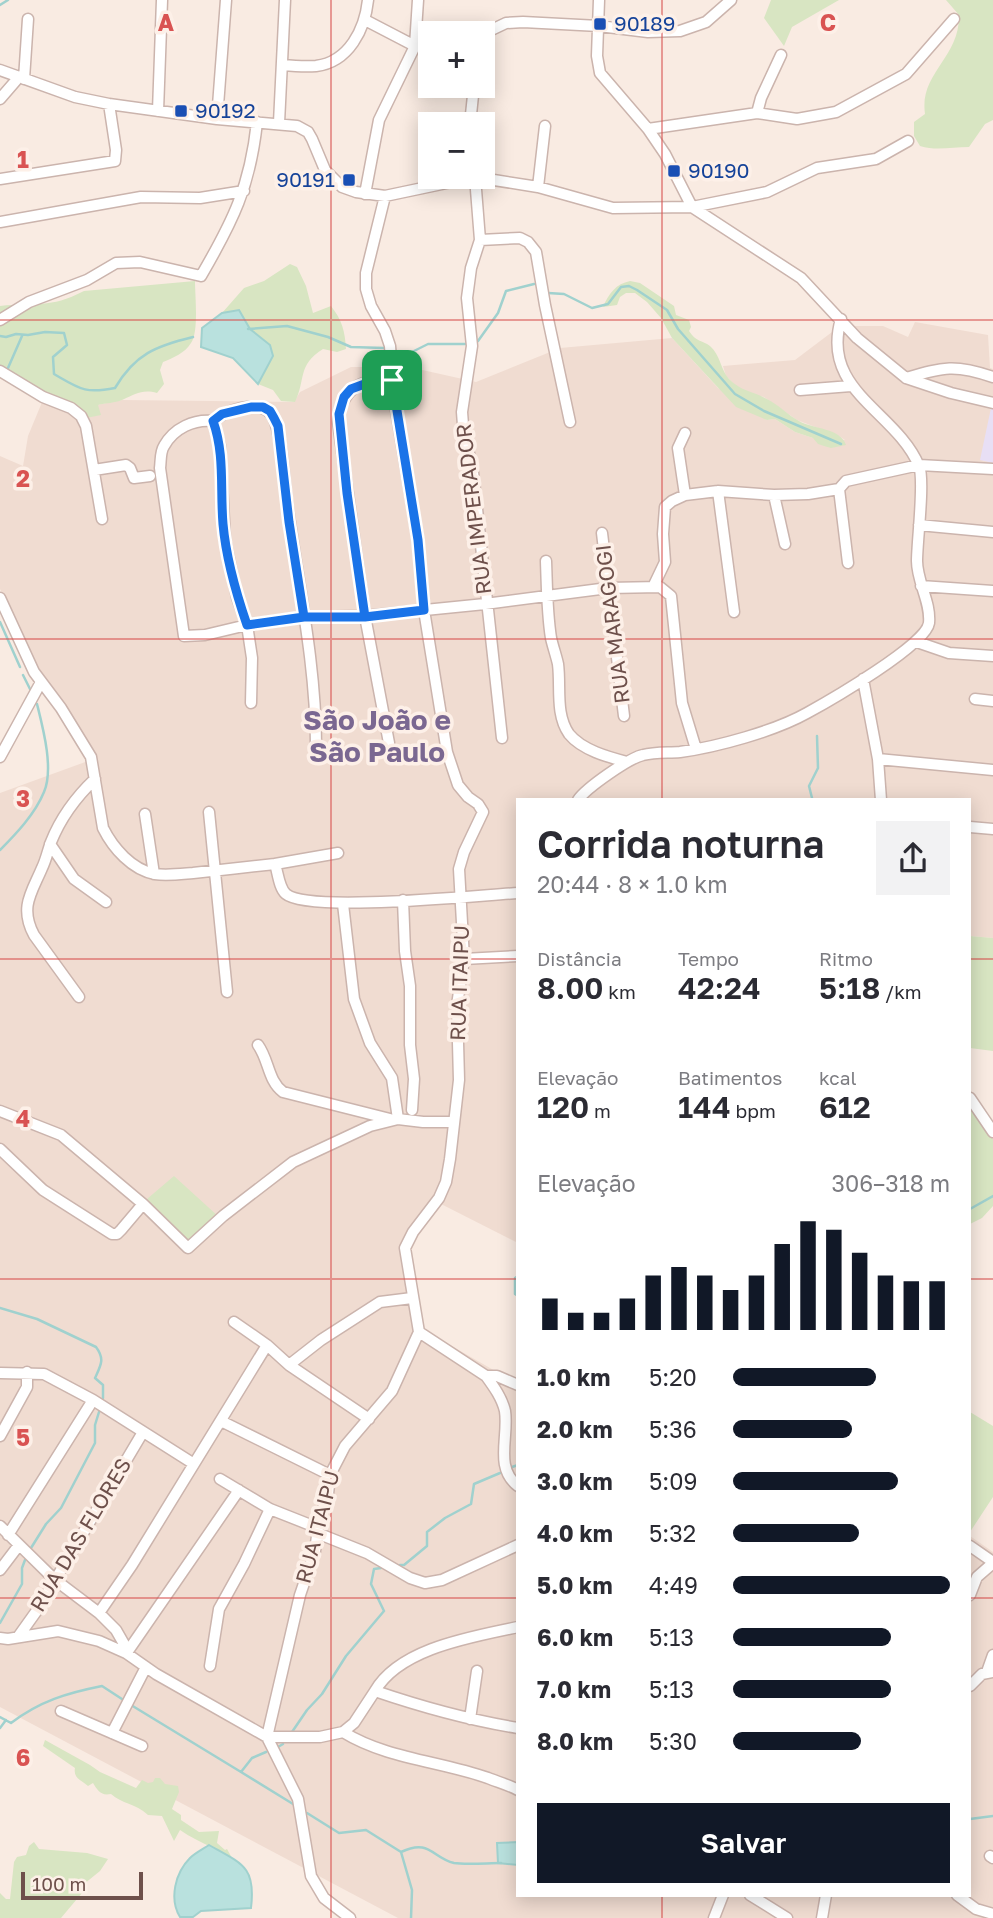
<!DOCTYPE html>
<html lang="pt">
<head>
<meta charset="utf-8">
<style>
	:root { --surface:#fff; --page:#f2f2f3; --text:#2b2b33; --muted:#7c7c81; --accent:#111827 }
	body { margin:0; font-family:"Golos Text",sans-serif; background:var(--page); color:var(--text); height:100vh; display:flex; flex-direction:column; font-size:26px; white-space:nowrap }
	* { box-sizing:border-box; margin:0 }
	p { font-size:23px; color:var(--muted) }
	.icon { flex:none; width:38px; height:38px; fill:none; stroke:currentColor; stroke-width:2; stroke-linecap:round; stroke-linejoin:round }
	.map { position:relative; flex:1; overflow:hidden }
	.panel { position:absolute; left:516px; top:798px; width:455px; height:1099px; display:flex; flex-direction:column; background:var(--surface); border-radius:0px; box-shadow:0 4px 18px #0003 }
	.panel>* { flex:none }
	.tools { position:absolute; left:418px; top:21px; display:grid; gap:14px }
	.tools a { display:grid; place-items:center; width:77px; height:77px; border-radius:0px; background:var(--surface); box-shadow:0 4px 18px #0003; font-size:35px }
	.scale { position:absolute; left:21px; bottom:18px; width:122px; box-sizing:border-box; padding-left:7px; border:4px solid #6e504b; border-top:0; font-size:19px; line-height:24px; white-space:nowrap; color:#6e504b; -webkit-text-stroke:5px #fdf0e8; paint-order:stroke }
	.pin { position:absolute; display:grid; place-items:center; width:60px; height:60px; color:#fff; margin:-30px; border-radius:14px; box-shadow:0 4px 10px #0006 }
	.round { display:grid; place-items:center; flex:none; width:74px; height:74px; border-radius:0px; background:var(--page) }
	.overview { display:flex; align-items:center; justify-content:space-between; height:119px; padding:0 21px }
	h1 { font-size:38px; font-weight:600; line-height:52px }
	.metrics { display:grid; grid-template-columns:repeat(3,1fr); gap:10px; height:119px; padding:7px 21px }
	.metrics div { display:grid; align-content:center }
	.metrics b { font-size:30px; font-weight:600 }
	.metrics small { font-size:19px; font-weight:400 }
	.metrics p { font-size:19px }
	.chart { height:196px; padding:14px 21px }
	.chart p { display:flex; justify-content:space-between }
	.chart svg { width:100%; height:126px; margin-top:7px; stroke:var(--accent); stroke-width:6 }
	.action { display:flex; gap:14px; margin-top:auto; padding:14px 21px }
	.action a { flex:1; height:80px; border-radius:0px; background:var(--accent); color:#fff; font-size:28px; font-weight:600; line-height:80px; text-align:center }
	ul { padding:0 21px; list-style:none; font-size:23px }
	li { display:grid; grid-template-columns:112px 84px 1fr; align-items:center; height:52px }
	li i { height:18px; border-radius:9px; background:var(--accent) }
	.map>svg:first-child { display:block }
</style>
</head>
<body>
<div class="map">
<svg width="993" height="1918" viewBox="0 0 993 1918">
	<rect width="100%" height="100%" fill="#f9ebe2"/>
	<path fill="#f0dcd1" d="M915,322l73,13 2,33 3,1v569l-23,-2v-136h-452v437l-2,5 -75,-38 -22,27 -10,17 13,81 96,55v511h452v-359l23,16v366h-595l-398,-211v-914l88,-32 -38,-62 -17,-20 2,-14 -35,-76v-133l23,10 5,-30 17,-41 52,10 25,-5 172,2 6,-10 51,-25h58l67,15 84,-34 112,-10 46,50 49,32 8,-1 20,13 18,6 32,2 -6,-4 -42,-16 -33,-23 -14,-3 -12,-6 -12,-12 -3,-10 72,-6 45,-34h43l25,11z"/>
	<path fill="#e8dff5" d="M991,408h2v55l-13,-3z"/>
	<path fill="#d8e5c2" d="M771,0h68l-47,27 -8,19 -20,-28z
		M946,0h47v120l-8,4 -16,23c-17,0 -33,4 -49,-1l-6,-10v-14l11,-8c-6,-41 35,-56 34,-99z
		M290,264l7,3 9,19 7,27 18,-7c11,14 14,25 15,43l-9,3 -14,-3c-26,16 -17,31 -28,53l-14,-1 -8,-11 -15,-6 15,-28 -3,-11 -20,-16 -11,-19 -17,3 22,-25 20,-7z
		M195,281c0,15 4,51 -4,62 -6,10 -18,15 -28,19l-3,8 4,14 -7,9c-15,-4 -21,1 -35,7 -7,3 -16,3 -24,5l3,10 -15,3 -86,-50v-62c36,-4 49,3 84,-15z
		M630,281l10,2 34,23 2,9 13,5 2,7 -2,4c7,11 13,9 21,15 10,8 11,25 19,33 13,13 24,12 38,20 12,6 21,16 32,22 14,8 42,7 47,24l-15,3 -7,-2 -6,-2 -5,-6 -18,-6 -20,-13 -8,1 -31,-13 -64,-69 -11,-20 -14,-16 -12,-9h-9l-6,4 -3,8 -14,2c6,-14 13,-23 27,-26z
		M970,936l23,2v113l-23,-3z
		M970,1107l23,32v67l-11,12 -12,6z
		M174,1176l45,41 -32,29 -40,-47z
		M970,1412l23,14v71l-23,35z
		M45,1740l45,25 10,7 36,16 6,-8 6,3 5,-1 2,-4h5l5,6 13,2 1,6 -7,17 9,6v5l18,12 20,-1 -2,12 8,7 2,-1 5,9c-9,-3 -13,-7 -21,-11 -10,-5 -21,-10 -31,-17l-6,11 -12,-25 -14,-1c-13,-12 -26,-11 -37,-21 -10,2 -13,-3 -18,-11l-5,3c-7,-6 -15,-8 -13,-18l-32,-22z
		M34,1842l5,7 48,4 21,6 -8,12 -16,13 -2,9 -21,25h-61v-25l6,6h4l4,-37 3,-5 9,-2 3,-9z"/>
	<path fill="#b9e1de" stroke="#a0d1ce" stroke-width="2" d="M239,310l11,19 20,16 3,11 -15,28 -25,-26 -32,-11 1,-19 20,-15z
		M518,1842v23l-20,-2 -1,-20z
		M209,1845c34,19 47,22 42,63l-50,3 -8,6h-13c-11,-18 -5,-44 10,-59 5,-5 13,-9 19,-13z"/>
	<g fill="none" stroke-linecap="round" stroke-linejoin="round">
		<path stroke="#a0d1ce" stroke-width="2.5" d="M0,5l8,-5
			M548,293l16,1 28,14 16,-4 13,-17 8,-1 8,4 30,20 11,19 57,65 29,17 77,33
			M248,329l39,-3 41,11 23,10 33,1
			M0,336l6,1 10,-3 12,1 17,-3 19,1 3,12 -14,12 1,17c26,15 31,20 61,14 20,-34 41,-42 78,-51
			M478,341l20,-28 8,-22 28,-7
			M397,352l9,3 22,-11h37
			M8,368l14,-32
			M0,622l20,45
			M23,675l7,14
			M812,798l-3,-12 9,-18 -1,-32
			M0,850c16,-16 35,-36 44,-58 10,-23 -1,-64 -7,-88
			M970,1209l23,-13
			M518,1276l-3,2v16l3,2
			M0,1308l37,11 59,28c9,12 5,18 -1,31l8,7v13
			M512,1467l6,-2
			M31,1548l15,-24 15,-16 34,-65v-18l4,-13
			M400,1565h4l23,-19v-14l18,-14 26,-14 3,-20 26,-11
			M0,1623l22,-39v-16l3,-8
			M131,1705l110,67
			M0,1717l11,6c29,-22 56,-30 91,-37l23,15
			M0,1728l6,-8
			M292,1732l15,-22 15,-16 24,-38 38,-45 -13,-27 3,-15 7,-1
			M278,1747l5,-3
			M266,1752l-14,6 -11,14 52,32
			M307,1813l32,20 27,-3 35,22 11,38 -1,28
			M970,1819l23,-3
			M401,1852c29,-14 31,6 53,11 12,2 34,0 47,0"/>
		<g stroke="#cbb4ad" stroke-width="13">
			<path id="minor" d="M599,0l-2,56 3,17 48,56 17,25 27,53 109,71 56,60 49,40 45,15 42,10
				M365,20l50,26 15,1
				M483,34l23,-11 17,-1 76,4 49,6 32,-1 26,-9 25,-22
				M282,65c11,1 23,2 34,1 33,-4 49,-37 52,-66
				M0,70l75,27 34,7 108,15 80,7 11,6 4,7 13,31 17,17 14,5 29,4 90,-19 63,10 75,21 79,-1 75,-15 50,-24 59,-9 32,-18
				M24,79l4,-60
				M0,99l19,-22
				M158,111l4,-111
				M757,113l4,-15 20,-43
				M217,119l9,-119
				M279,123l6,-123
				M470,124l4,-38
				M648,129l109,-16 40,6 39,-7 70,-38 48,-55
				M475,177l5,63 -9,28 -4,30 5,48 -10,66 2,26 8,25 30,275
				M0,179l115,-18 1,-11 -7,-46
				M538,187l7,-61
				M365,194l14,-74 36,-74 3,-46
				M0,222l141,-25 59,1 44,-7
				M480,240l40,-2 8,4 8,10 9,53 25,117
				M0,320l29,-18 58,-22 29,-17 24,-1 61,14c32,-55 49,-89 56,-154
				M0,371l43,26 28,11 10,8 5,10 16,93
				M906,378c38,-11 49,-14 87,-1
				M800,390l51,-4
				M213,421c13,-10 45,-23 58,-7 11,13 13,69 16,88 11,81 29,162 29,244
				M685,433l-7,15 7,47
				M94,470l32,-5 4,3 4,10 16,-2
				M839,489l9,74
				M718,491l16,121
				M774,495l11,49
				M919,525l74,7
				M602,533l22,183
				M546,561c1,26 1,52 5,77 2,9 5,17 7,26 3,23 -3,50 11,70 13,16 39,23 58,28
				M654,585l11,-23 -2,-28 2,-27 7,-6 13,-6 33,-4 56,4 34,-1 31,-5 7,-8 73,-16 74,4
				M921,586l72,5
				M0,598l34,74 27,36 30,49 12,71c10,20 29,42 52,46 11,2 26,0 38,-1 27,-3 55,-6 82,-9 3,9 4,24 11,30 22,19 195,1 232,-1
				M917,642l32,11 44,3
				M863,679l15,80 3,41
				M975,699l18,2
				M251,703l1,-45 -5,-33 -10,-28 -12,-57 -5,-94 -7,-25c-19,-2 -39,7 -49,25 -4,6 -3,15 -4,22l24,168 21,-1 42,-10 57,-8 61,-1 120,-12 123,-16 52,-1 11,9 11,107 14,46
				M389,743l-24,-127 -27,-194c3,-33 23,-44 54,-42
				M0,757l41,-75
				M878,759l115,11
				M578,800c8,-12 51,-42 65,-45 12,-3 25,-2 37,-3 37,-5 95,-21 127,-39 22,-12 119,-68 122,-90 2,-21 -12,-41 -12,-62 0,-20 8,-81 2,-95 -23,-55 -99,-75 -78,-147
				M209,812l18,180
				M145,814l9,60
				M970,827l23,2
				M50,844l24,35 32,23
				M275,864l63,-11
				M403,900l2,51 5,35v59l4,34 -2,31
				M343,904l11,95 16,44 22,35 6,41 25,3h30
				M464,959l54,-3
				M79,997l-45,-62c-15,-28 -2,-43 8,-67 4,-8 6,-18 9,-26 10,-25 25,-45 44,-63
				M258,1045c11,15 10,36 25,47l107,27
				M970,1098l23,34
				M0,1111l61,24 82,69 45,44 35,-32 70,-54 77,-36 28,-7
				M0,1149l43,41 69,44h5l4,-4 22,-26
				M234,1322l33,23 22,20 80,54
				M419,1332l67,44h11l21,9
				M289,1365l32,-25 59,-38 32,-4
				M0,1373l44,1 49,26 101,64
				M486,1376c8,11 16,22 19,35 4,26 -11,57 13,75
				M221,1421l109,54
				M0,1436l27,-49v-15
				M220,1479l50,30 48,19
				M0,1526l54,53 45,34 17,17 12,21 -2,2
				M317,1533l50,20 43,25 15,5 17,-3 76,-35
				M8,1535l85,-135
				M970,1546l23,16
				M0,1570l19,-25
				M970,1595l7,-18 16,-14
				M99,1613l33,-48 135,-220
				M18,1637l20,-28 105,-177
				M0,1638l8,1 50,-8 41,10 27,12 30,21 111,63h53l23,-5 11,-9 21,-32c47,16 94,29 143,37
				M128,1651l111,-161
				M210,1666l9,-57 25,-45 26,-55
				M987,1672l6,-17
				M970,1686l12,-12 11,-2
				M375,1691c25,-43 97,-54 143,-64
				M61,1711l81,35
				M470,1719l7,-48
				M343,1732c44,27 97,29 145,46 10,4 21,7 30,12
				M112,1733l34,-66
				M990,1856l3,2
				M750,1895l37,23
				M957,1895l19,14 17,5
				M350,1918l-26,-20 -13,-22 -13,-77 -31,-62 33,-142 15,-44 4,-30 9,-27 2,-19 15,-29 47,-55 27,-59 -14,-84 8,-16 26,-34 7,-16 4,-23 9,-79 -2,-75 7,-46 -5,-90 5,-17 19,-40 -5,-8 -10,-7 -10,-12 -11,-33 -23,-142 -6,-70 -24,-142 -4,-52 -5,-15 -14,-25 -5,-17v-16l19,-77
				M714,1918l9,-23
				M822,1918l4,-23"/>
		</g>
		<use href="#minor" stroke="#fff" stroke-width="10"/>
	</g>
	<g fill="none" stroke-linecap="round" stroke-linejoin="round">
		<g stroke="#fff" stroke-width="14">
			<path id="route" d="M392,380l-22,2 -19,7 -7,8 -5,17 8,79 18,124h-61l-57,8c-11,-32 -21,-67 -24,-101 -3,-35 2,-70 -10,-103l9,-7 29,-7h12l7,4 4,7 4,8 11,96 15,95h61l59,-7 -6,-70 -26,-160"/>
		</g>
		<use href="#route" stroke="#1a73e8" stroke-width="9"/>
	</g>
	<path fill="none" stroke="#d95352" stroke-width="2" stroke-opacity="0.55" d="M331,0v1918M662,0v800M0,320h993M0,639h993M0,959h518M970,959h23M0,1279h518M970,1279h23M0,1598h518M970,1598h23M662,1895v23"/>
	<g fill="#1a4fb4" stroke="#fdf0e8" stroke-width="2.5">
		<rect x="593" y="17" width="14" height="14" rx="3.5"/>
		<rect x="174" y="104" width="14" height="14" rx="3.5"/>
		<rect x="667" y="164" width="14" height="14" rx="3.5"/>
		<rect x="342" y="173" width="14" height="14" rx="3.5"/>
	</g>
	<g text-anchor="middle" stroke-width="7" stroke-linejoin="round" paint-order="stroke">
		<g font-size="21" fill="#164399" stroke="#fdf0e8" text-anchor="start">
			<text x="614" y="31">90189</text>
			<text x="195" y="118">90192</text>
			<text x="688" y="178">90190</text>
			<text x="335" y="187" text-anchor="end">90191</text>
		</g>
		<g font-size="21" fill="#6e504b" stroke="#fdf0e8">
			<text transform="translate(474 509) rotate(-97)" y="7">RUA IMPERADOR</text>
			<text transform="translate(613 624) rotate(-97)" y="7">RUA MARAGOGI</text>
			<text transform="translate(460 983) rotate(-88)" y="7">RUA ITAIPU</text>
			<text transform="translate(318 1527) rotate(-75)" y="7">RUA ITAIPU</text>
			<text transform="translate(81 1535) rotate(-59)" y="7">RUA DAS FLORES</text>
		</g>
		<g font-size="28" font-weight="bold" fill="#7a6791" stroke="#fdf0e8">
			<text x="377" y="730">São João e<tspan x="377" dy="32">São Paulo</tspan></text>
		</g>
	</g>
	<g font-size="23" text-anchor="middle" font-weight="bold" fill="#d95352" stroke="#fdf0e8" stroke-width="7" stroke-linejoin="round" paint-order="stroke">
		<text x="166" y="31">A</text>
		<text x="828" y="31">C</text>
		<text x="23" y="168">1</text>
		<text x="23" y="487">2</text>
		<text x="23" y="807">3</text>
		<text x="23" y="1127">4</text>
		<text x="23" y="1446">5</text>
		<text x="23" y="1766">6</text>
	</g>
</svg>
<div class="tools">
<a>+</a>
<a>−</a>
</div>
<div class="scale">100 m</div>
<div class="pin" style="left:392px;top:380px;background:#1e9e55"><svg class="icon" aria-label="arrive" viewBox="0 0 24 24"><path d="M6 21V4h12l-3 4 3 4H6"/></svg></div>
<section class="panel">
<div class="overview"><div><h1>Corrida noturna</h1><p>20:44 · 8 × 1.0 km</p></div><a class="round"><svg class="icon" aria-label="share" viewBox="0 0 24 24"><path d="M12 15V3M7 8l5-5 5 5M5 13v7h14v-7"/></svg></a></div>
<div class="metrics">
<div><p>Distância</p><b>8.00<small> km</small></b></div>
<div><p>Tempo</p><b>42:24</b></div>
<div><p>Ritmo</p><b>5:18<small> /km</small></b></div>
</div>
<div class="metrics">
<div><p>Elevação</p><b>120<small> m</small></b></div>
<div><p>Batimentos</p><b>144<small> bpm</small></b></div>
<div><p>kcal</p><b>612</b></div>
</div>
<div class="chart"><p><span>Elevação</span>306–318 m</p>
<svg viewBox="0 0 160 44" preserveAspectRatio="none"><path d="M5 44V33M15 44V38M25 44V38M35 44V33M45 44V25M55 44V22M65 44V25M75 44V30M85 44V25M95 44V14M105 44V6M115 44V9M125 44V17M135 44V25M145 44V27M155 44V27"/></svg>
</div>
<ul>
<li><b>1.0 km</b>5:20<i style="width:66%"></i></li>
<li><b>2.0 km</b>5:36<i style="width:55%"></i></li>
<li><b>3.0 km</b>5:09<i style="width:76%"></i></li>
<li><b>4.0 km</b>5:32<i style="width:58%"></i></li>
<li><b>5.0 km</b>4:49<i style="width:100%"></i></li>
<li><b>6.0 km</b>5:13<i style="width:73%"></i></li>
<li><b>7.0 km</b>5:13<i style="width:73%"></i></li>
<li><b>8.0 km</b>5:30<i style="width:59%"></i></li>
</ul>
<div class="action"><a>Salvar</a></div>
</section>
</div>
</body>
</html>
